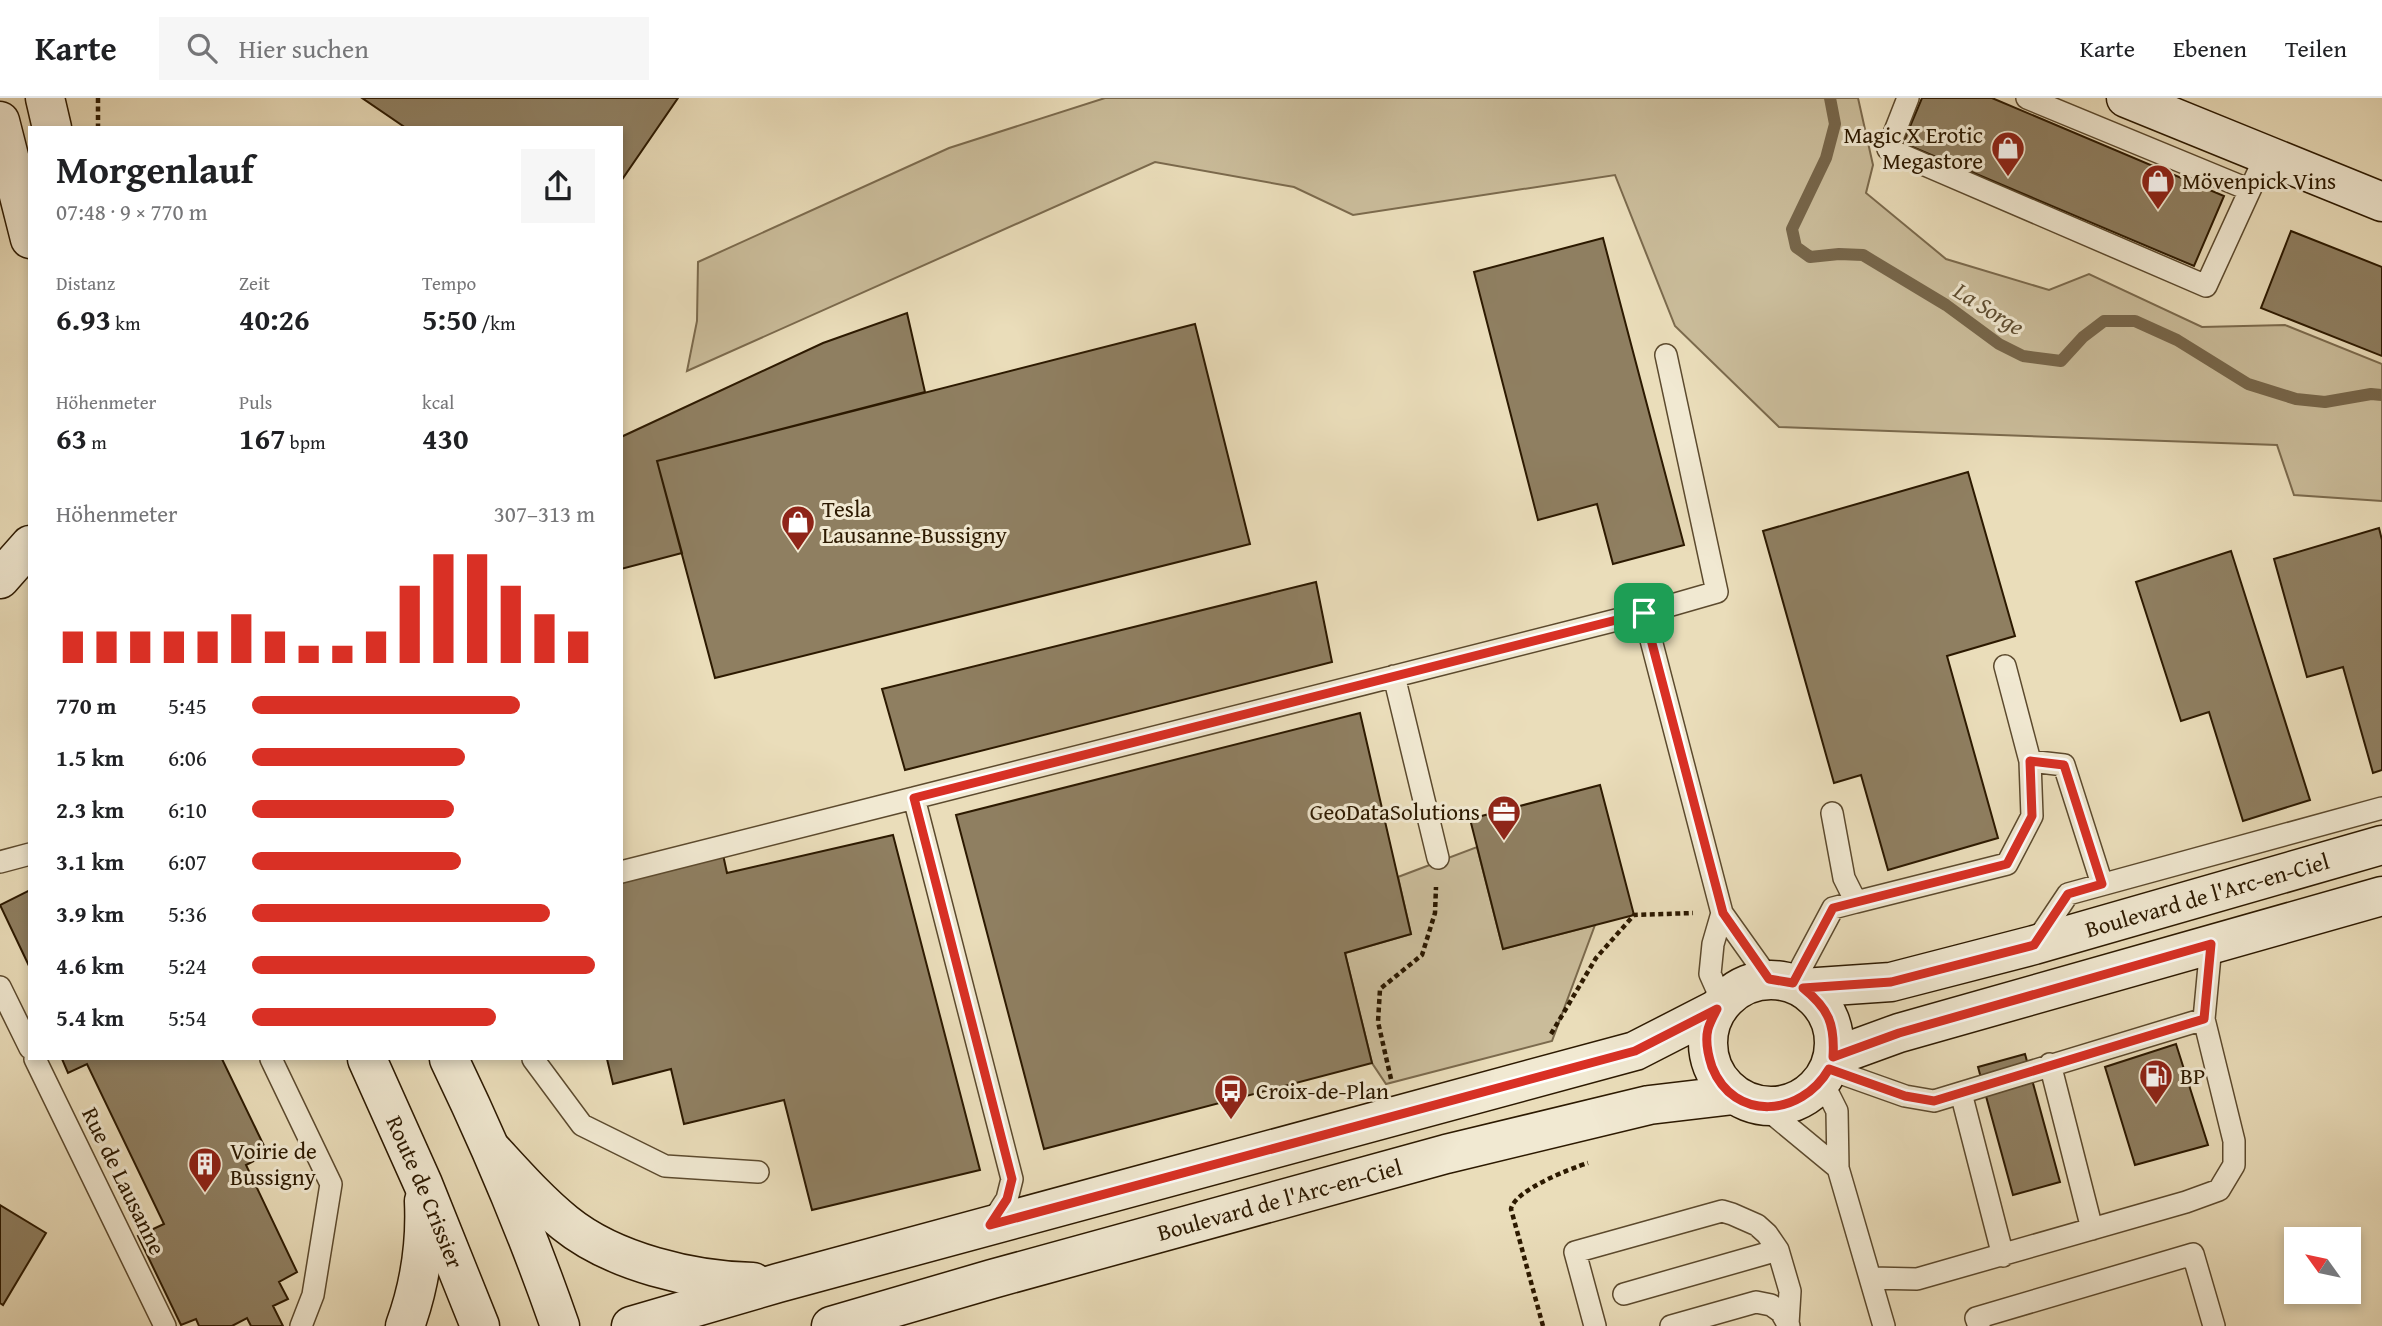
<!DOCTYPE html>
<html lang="de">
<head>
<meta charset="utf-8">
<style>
	:root { --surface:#fff; --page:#f6f6f6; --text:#202124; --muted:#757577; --line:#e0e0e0; --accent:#d93025 }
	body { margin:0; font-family:"Gentium Book Plus",serif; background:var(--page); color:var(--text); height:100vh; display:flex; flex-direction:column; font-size:26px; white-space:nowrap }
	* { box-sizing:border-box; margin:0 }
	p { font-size:23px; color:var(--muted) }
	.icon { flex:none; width:38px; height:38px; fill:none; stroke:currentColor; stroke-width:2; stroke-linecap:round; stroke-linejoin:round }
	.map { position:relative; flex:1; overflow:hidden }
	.sheet { position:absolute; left:28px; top:28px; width:595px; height:934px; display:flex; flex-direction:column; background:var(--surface); border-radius:0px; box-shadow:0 4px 10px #0003 }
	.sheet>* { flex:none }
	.needle { width:46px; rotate:303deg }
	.fabs { position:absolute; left:2284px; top:1129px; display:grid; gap:14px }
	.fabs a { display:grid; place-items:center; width:77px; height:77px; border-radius:0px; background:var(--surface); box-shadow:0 4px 10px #0003; font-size:35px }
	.pin { position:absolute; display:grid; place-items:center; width:60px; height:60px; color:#fff; margin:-30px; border-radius:14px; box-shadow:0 4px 10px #0006 }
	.round { display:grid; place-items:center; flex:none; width:74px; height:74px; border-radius:0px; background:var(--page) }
	.head { display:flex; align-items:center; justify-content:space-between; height:119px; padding:0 28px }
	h1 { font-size:38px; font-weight:700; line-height:52px }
	.stats { display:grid; grid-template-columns:repeat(3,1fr); gap:10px; height:119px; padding:7px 28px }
	.stats div { display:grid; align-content:center }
	.stats b { font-size:30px; font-weight:700 }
	.stats small { font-size:19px; font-weight:400 }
	.stats p { font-size:19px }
	.chart { height:196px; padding:14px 28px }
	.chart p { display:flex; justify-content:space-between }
	.chart svg { width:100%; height:126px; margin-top:7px; stroke:var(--accent); stroke-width:6 }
	ul { padding:0 28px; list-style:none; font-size:23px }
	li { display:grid; grid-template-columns:112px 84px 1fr; align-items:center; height:52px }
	li i { height:18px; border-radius:9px; background:var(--accent) }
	header { display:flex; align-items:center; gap:42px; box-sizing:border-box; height:98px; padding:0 35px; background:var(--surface); border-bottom:2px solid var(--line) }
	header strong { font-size:33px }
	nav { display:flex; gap:38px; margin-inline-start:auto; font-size:24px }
	.search { width:490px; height:63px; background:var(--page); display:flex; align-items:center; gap:18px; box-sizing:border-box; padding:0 24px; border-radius:0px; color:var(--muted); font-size:26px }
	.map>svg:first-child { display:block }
</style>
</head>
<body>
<header>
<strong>Karte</strong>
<div class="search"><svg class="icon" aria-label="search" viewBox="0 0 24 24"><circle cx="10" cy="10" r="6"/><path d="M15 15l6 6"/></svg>Hier suchen</div>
<nav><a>Karte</a><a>Ebenen</a><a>Teilen</a></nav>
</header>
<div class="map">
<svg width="2382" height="1228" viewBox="0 0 2382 1228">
	<rect width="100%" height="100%" fill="#eaddba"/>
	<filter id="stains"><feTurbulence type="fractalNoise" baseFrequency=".00286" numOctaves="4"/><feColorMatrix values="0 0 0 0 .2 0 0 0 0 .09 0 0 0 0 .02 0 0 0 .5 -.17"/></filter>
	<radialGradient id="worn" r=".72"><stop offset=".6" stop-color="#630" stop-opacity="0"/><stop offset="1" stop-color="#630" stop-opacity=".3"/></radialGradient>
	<path fill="#cabc9a" stroke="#7b6a4d" stroke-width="2" d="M1105,0h753l15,67 -7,28 80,66 103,31 40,-16 113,53 83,-2 97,39v137l-88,-6 -17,-50 -498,-18 -104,-101 -60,-151 -262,40 -59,-28 -139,-25 -468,209 10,-50 1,-59 251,-114z
		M1477,749l26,102 92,-24 -43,116 -166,43 -14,-21 -27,-110 66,-19 -13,-57z"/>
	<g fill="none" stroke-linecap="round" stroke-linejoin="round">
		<path stroke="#77664a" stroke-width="12" d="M1830,0l5,26 -9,34 -34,71 4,18 14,10 29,-3 24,1 83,50 53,39 24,12 38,5 22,-24 21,-16h31l42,19 71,44 48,15 29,3 46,-8 11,1"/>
	</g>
	<path fill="#8f7f61" stroke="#2c1900" stroke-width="2" d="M362,0h316l-57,83v-53h-215z
		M1922,0h70l232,98 -30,70 -291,-123z
		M2291,133l91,36v89l-121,-48z
		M1603,140l81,307 -71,19 -16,-60 -59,16 -64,-248z
		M907,215l18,79 -268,69 25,92 -61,16v-132l202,-94z
		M1195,226l55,220 -535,134 -58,-217z
		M1968,374l47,164 -68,20 51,182 -110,32 -27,-95 -27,8 -71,-252z
		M2379,430l3,12v230l-9,3 -30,-106 -36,10 -33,-118z
		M2231,453l79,249 -67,21 -34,-109 -28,9 -45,-139z
		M1316,484l16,80 -427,108 -23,-81z
		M1360,615l51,221 -66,19 27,110 -328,86 -88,-334z
		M1600,687l34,130 -131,34 -33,-130z
		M893,737l87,335 -168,40 -28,-110 -100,24 -13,-55 -58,15 -6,-25h14v-184l101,-25 5,23z
		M30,792v78l-30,-63z
		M2176,946l32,101 -73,20 -30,-98z
		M2025,956l35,128 -47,13 -35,-128z
		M62,961h160l46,95 -22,11 51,107 -18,10 9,17 -15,7 10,20h-32l-4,-8 -15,8h-33l-3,-7 -15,6 -43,-89 26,-12 -77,-160 -19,9z
		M0,1107l46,28 -43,72 -3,-2z"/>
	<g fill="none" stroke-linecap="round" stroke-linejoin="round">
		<g stroke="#5c4a2e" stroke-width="24">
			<path id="lane" d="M1908,0l-20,51 318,137 60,-131
				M2027,0l223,92
				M1644,515l73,-21 -51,-237
				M1394,578l44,182
				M2030,663l34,4 38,119
				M1832,715l12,65 12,24 151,-38 25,-48 -2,-55 -25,-95
				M0,764l30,-8
				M621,774l293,-74
				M2034,847l34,-51 314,-86
				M1793,885l40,-75 23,-6
				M0,889l30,61
				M1722,903l-12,-27 3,-30 9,-31
				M35,961l130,267
				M271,961l60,125 -18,111 -12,31
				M533,961l49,66 83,41 93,6
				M2050,966l42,165
				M1829,971l76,27 29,5 270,-82 7,-74
				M1822,983l15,30 1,57 46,158
				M1961,995l42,163
				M1763,1008l75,62
				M991,1126l16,-25 5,-20 -98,-381 730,-185 78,300 47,66
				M1871,1180l46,1 269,-77 33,-12 15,-25v-24l-30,-122
				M1624,1196l154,-44
				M1595,1228l-20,-74 147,-41 10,3 25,11 10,9 11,16 12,41 -2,33
				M1671,1228l85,-24 15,3 10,7 8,14
				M1979,1228l-3,-8 217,-64 21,72"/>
		</g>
		<g stroke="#2c1900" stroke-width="41">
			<g id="secondary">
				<path d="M45,0l7,30"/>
				<path d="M2126,0l256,104"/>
				<path d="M0,23l30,118"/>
				<path d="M0,481l30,-34"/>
				<circle cx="1771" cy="945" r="63"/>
				<path id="s1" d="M1803,890l88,-6 143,-37 348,-100"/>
				<path d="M1833,959l66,-24 483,-137"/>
				<path id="s2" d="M367,961l56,125 57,142"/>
				<path d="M449,961c42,87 79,175 111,267"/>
				<path d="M493,1053c23,25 46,51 72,72 48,39 128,58 188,59"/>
				<path d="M405,1228c15,-41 21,-82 19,-125"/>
				<path d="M631,1228l147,-43 857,-232 82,-42"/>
				<path id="s3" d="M831,1228l161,-47 454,-125 203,-49 85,-10"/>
			</g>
		</g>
		<path stroke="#2c1900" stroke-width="4.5" stroke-dasharray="5 3.5" stroke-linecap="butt" d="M98,0v30
			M1551,936l45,-76 38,-43 59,-2
			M1391,981l-13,-57 2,-33 42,-34 13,-42 1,-26
			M1543,1228l-32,-117c4,-19 58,-40 77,-46"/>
		<use href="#lane" stroke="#f1e9d2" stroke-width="21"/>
		<use href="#secondary" stroke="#f1e9d2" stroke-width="38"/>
	</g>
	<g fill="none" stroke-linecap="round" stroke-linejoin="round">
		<g stroke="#fff" stroke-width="14">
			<path id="route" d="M1644,515l79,300 46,66 24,4 40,-75 174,-44 25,-48 -2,-55 34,4 38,119 -34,10 -34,51 -143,37 -88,6c26,21 32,36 30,69l66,-24 312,-89 -7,75 -270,82 -29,-5 -76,-27c-28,48 -95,53 -117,-2 -4,-12 -7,-26 -4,-38 2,-7 6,-14 9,-20l-82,42 -645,174 17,-26 5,-20 -98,-381z"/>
		</g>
		<use href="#route" stroke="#d93025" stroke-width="9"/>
	</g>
	<defs>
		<g id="shop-pin" transform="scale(1.75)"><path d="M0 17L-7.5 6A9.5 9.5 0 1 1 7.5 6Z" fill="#8f2418" stroke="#f1e9d2"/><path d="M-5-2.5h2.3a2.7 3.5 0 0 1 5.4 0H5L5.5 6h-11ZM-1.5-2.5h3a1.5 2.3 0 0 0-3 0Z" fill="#fff"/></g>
		<g id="office-pin" transform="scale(1.75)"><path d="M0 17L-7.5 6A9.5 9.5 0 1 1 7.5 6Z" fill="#8f2418" stroke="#f1e9d2"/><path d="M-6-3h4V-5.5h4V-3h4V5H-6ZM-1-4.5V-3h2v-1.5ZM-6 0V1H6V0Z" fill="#fff"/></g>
		<g id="fuel-pin" transform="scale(1.75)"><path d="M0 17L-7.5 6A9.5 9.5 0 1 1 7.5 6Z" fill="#8f2418" stroke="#f1e9d2"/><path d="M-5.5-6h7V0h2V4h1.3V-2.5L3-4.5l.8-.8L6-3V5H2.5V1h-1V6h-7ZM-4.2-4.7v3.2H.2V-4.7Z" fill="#fff"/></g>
		<g id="bus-pin" transform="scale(1.75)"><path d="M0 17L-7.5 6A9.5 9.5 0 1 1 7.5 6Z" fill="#8f2418" stroke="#f1e9d2"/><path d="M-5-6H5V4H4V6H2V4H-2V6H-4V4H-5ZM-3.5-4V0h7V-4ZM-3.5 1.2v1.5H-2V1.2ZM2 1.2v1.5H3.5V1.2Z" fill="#fff"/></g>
		<g id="building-pin" transform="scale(1.75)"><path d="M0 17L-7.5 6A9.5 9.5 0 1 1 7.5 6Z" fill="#8f2418" stroke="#f1e9d2"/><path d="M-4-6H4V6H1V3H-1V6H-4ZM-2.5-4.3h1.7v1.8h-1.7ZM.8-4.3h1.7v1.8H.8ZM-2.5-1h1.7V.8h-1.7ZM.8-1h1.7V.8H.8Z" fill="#fff"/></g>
	</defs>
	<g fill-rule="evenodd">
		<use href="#shop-pin" x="2008" y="50"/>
		<use href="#shop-pin" x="2158" y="83"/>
		<use href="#shop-pin" x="798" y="424"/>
		<use href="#office-pin" x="1504" y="714"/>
		<use href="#fuel-pin" x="2156" y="978"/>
		<use href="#bus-pin" x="1231" y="993"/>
		<use href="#building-pin" x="205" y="1066"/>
	</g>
	<g text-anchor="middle" stroke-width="6" stroke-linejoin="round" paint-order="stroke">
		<g font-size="23" fill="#2c1900" stroke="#f1e9d2" text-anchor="start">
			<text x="1983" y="45" text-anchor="end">Magic X Erotic<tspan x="1983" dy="26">Megastore</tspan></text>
			<text x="2182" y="91">Mövenpick Vins</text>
			<text x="822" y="419">Tesla<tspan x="822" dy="26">Lausanne-Bussigny</tspan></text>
			<text x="1480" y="722" text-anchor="end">GeoDataSolutions</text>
			<text x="2180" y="986">BP</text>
			<text x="1256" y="1001">Croix-de-Plan</text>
			<text x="230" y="1061">Voirie de<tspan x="230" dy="26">Bussigny</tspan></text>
		</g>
		<g font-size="23" fill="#2c1900" stroke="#f1e9d2">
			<text dy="8" stroke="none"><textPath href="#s1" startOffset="416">Boulevard de l'Arc-en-Ciel</textPath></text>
			<text transform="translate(124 1083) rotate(64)" y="8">Rue de Lausanne</text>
			<text dy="8" stroke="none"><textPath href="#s2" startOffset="145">Route de Crissier</textPath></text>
			<text dy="8" stroke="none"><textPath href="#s3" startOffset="466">Boulevard de l'Arc-en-Ciel</textPath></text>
		</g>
		<g font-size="24" font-style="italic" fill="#5e4d31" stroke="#f1e9d2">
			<text transform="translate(1989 211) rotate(32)" y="8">La Sorge</text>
		</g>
	</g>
	<rect width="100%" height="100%" filter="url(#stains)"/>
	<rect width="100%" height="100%" fill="url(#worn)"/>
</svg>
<div class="fabs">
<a><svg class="needle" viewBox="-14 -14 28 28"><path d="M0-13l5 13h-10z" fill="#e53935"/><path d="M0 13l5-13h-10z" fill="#757577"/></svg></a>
</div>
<div class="pin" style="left:1644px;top:515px;background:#1e9e55"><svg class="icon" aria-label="arrive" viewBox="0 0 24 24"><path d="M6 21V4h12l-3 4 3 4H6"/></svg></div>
<section class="sheet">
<div class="head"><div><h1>Morgenlauf</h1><p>07:48 · 9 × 770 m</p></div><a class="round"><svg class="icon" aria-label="share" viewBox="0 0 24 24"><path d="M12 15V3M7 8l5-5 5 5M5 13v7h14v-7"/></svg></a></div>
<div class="stats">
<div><p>Distanz</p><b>6.93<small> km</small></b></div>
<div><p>Zeit</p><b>40:26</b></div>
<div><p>Tempo</p><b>5:50<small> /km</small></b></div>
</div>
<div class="stats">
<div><p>Höhenmeter</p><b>63<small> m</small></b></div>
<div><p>Puls</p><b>167<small> bpm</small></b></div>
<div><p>kcal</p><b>430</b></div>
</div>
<div class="chart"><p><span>Höhenmeter</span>307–313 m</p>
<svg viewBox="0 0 160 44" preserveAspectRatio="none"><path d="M5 44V33M15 44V33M25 44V33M35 44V33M45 44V33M55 44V27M65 44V33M75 44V38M85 44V38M95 44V33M105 44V17M115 44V6M125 44V6M135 44V17M145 44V27M155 44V33"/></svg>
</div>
<ul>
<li><b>770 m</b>5:45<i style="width:78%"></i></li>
<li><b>1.5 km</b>6:06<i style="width:62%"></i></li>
<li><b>2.3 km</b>6:10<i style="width:59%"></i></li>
<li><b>3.1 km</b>6:07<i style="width:61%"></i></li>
<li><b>3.9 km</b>5:36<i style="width:87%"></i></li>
<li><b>4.6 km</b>5:24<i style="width:100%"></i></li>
<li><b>5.4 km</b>5:54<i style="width:71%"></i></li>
</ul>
</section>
</div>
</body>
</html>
